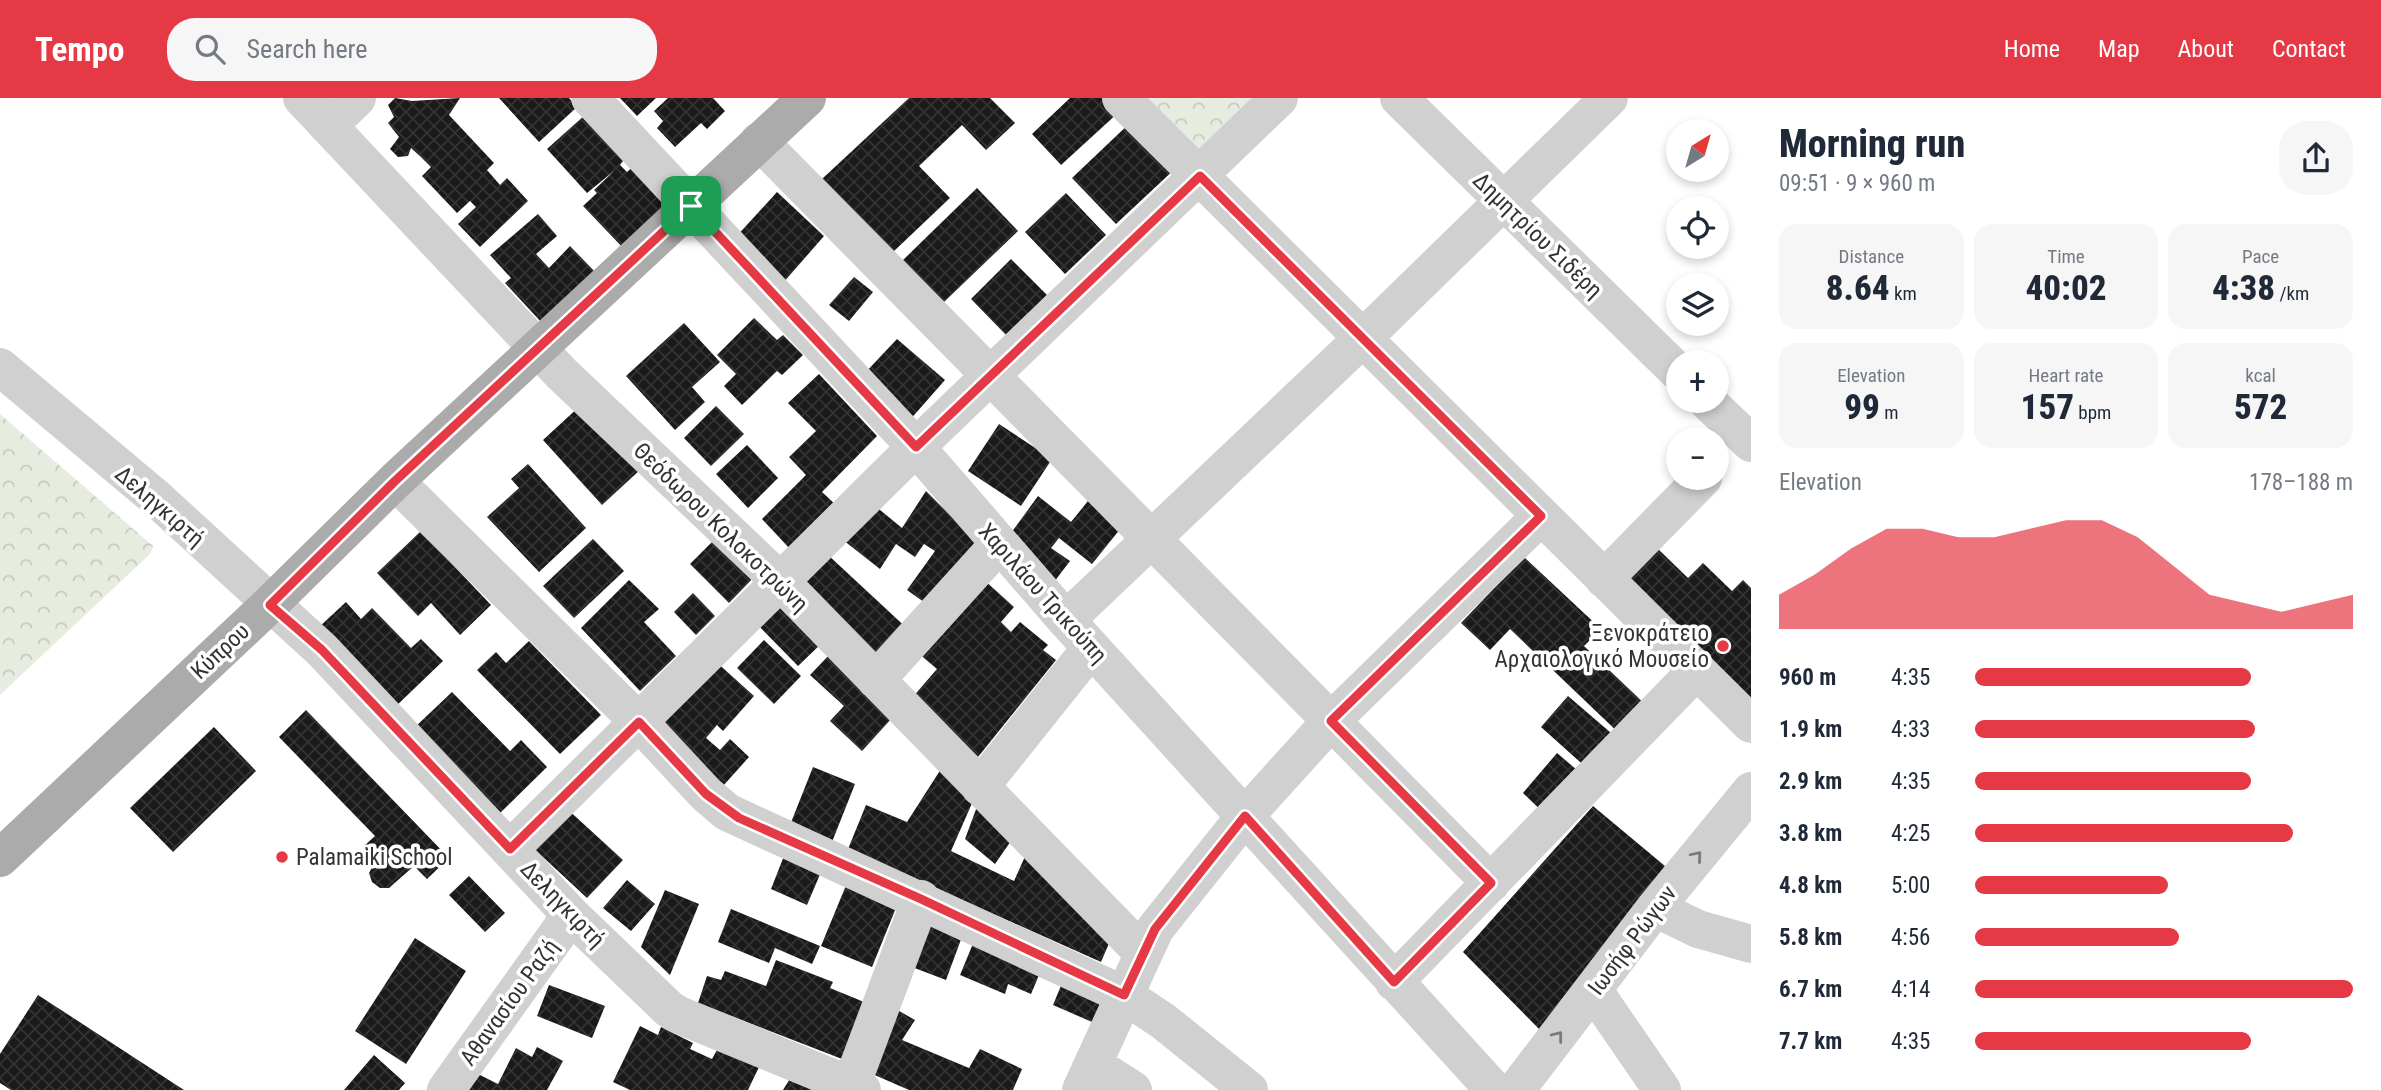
<!DOCTYPE html>
<html lang="en">
<head>
<meta charset="utf-8">
<style>
	:root { --surface:#fff; --page:#f6f6f7; --text:#1f2937; --muted:#747a83; --accent:#e63946 }
	body { margin:0; font-family:"Roboto Condensed",sans-serif; background:var(--page); color:var(--text); height:100vh; display:flex; flex-direction:column; font-size:26px; white-space:nowrap }
	* { box-sizing:border-box; margin:0 }
	p { font-size:23px; color:var(--muted) }
	.icon { flex:none; width:38px; height:38px; fill:none; stroke:currentColor; stroke-width:2; stroke-linecap:round; stroke-linejoin:round }
	.map { position:relative; flex:1; overflow:hidden }
	.sheet { display:flex; flex-direction:column; background:var(--surface); width:630px }
	.sheet>* { flex:none }
	.needle { width:46px; rotate:37deg }
	.buttons { position:absolute; left:1666px; top:21px; display:grid; gap:14px }
	.buttons a { display:grid; place-items:center; width:63px; height:63px; border-radius:50%; background:var(--surface); box-shadow:0 4px 10px #0003; font-size:35px }
	.pin { position:absolute; display:grid; place-items:center; width:60px; height:60px; color:#fff; margin:-30px; border-radius:14px; box-shadow:0 4px 10px #0006 }
	.round { display:grid; place-items:center; flex:none; width:74px; height:74px; border-radius:28px; background:var(--page) }
	.headline { display:flex; align-items:center; justify-content:space-between; height:119px; padding:0 28px }
	h1 { font-size:38px; font-weight:800; line-height:52px }
	.metrics { display:grid; grid-template-columns:repeat(3,1fr); gap:10px; height:119px; padding:7px 28px }
	.metrics div { display:grid; align-content:center; border-radius:18px; background:var(--page); text-align:center }
	.metrics b { font-size:35px; font-weight:800 }
	.metrics small { font-size:19px; font-weight:400 }
	.metrics p { font-size:19px }
	.chart { height:196px; padding:14px 28px }
	.chart p { display:flex; justify-content:space-between }
	.chart svg { width:100%; height:126px; margin-top:7px; fill:var(--accent); opacity:.7 }
	ul { padding:0 28px; list-style:none; font-size:23px }
	li { display:grid; grid-template-columns:112px 84px 1fr; align-items:center; height:52px }
	li i { height:18px; border-radius:9px; background:var(--accent) }
	header { display:flex; align-items:center; gap:42px; box-sizing:border-box; height:98px; padding:0 35px; background:var(--accent); color:#fff }
	header strong { font-size:33px }
	nav { display:flex; gap:38px; margin-inline-start:auto; font-size:24px }
	.search { width:490px; height:63px; background:var(--page); display:flex; align-items:center; gap:18px; box-sizing:border-box; padding:0 24px; border-radius:28px; color:var(--muted); font-size:26px }
	main { display:flex; flex:1; min-height:0 }
	.map>svg:first-child { display:block }
</style>
</head>
<body>
<header>
<strong>Tempo</strong>
<div class="search"><svg class="icon" aria-label="search" viewBox="0 0 24 24"><circle cx="10" cy="10" r="6"/><path d="M15 15l6 6"/></svg>Search here</div>
<nav><a>Home</a><a>Map</a><a>About</a><a>Contact</a></nav>
</header>
<main>
<div class="map">
<svg width="1751" height="992" viewBox="0 0 1751 992">
	<defs>
		<pattern id="park-crowns" width="20" height="18" patternUnits="userSpaceOnUse" patternTransform="scale(1.75)"><rect width="20" height="18" fill="#e6ecdf"/><path d="M2 6a3 3 0 1 1 6 0M12 15a3 3 0 1 1 6 0" fill="none" stroke="#c6cbc0"/></pattern>
		<pattern id="building-cross-hatch" width="8" height="8" patternUnits="userSpaceOnUse" patternTransform="scale(1.75)"><rect width="8" height="8" fill="#1a1a1a"/><path d="M0 0l8 8M0 8l8-8" fill="none" stroke="#333"/></pattern>
	</defs>
	<rect width="100%" height="100%" fill="#fff"/>
	<path fill="url(#park-crowns)" d="M1133,0h121l-60,60z
		M0,316l153,132 -3,8 -150,141z"/>
	<path fill="url(#building-cross-hatch)" d="M395,0l17,3 48,-3 -11,17 45,48 -7,7 13,15 7,-7 21,23 -48,46 -22,-23 18,-17 -6,-6 -13,12 -35,-37 9,-9 -10,-10 -10,-9 -3,8 -10,1 -8,-8 9,-12 -11,-14 6,-6 -6,-12z
		M499,0h70l8,9 -38,35z
		M620,0h36l-19,18z
		M668,0h45l12,13 -18,18 -6,-6 -26,24 -18,-19 6,-7 -9,-10z
		M909,0h81l25,25 -29,27 -24,-25 -43,41 31,32 -57,54 -71,-73z
		M1070,0h36l13,14 -58,53 -29,-31z
		M586,16l40,43 -6,8 7,7 9,-8 39,41 -49,46 -43,-45 14,-13 -3,-3 20,-19 -27,22 -40,-44z
		M1133,22l44,47 -61,57 -44,-46z
		M977,90l41,43 -74,71 -41,-42z
		M777,94l47,44 -41,47 -49,-44z
		M1066,95l40,42 -41,39 -40,-42z
		M538,116l19,22 -21,18 13,14 21,-22 29,30 -57,47 -37,-40 6,-5 -21,-23z
		M1011,161l36,36 -41,40 -35,-36z
		M854,179l19,15 -24,29 -20,-16z
		M754,220l23,22 6,-5 20,20 -21,20 -5,-4 -35,34 -18,-19 12,-12 -19,-19z
		M684,225l36,39 -28,25 13,15 -30,28 -49,-54z
		M897,241l48,41 -37,42 -45,-47z
		M819,276l58,62 -55,56 15,14 -46,44 -29,-31 44,-44 -17,-18 27,-26 -28,-28z
		M581,307l60,64 -39,36 -59,-65z
		M716,308l28,28 -33,32 -27,-28z
		M999,326l53,35 -31,47 -53,-35z
		M747,347l31,33 -30,30 -32,-34z
		M528,366l58,64 -47,44 -52,-55 32,-29 -8,-9z
		M926,393l54,54 -52,60 -21,-15 28,-39 -11,-7 -9,13 -19,-13 -16,25 -37,-29 31,-35 28,23z
		M1038,398l33,26 21,-26 33,27 -33,41 -33,-26 -8,10 19,13 -16,21 -51,-38z
		M421,433l70,74 -31,30 -29,-32 -13,13 -41,-43z
		M719,437l39,38 -29,30 -39,-39z
		M593,441l31,32 -50,47 -31,-32z
		M1655,448l33,32 15,-15 29,28 11,-11 8,8v112l-126,-122z
		M827,456l85,79 -32,35 -85,-80z
		M1524,459l77,72 -17,17 66,63 -27,28 -113,-108 -20,21 -29,-27z
		M983,481l31,28 -13,15 10,10 9,-10 28,23 -5,5 13,10 -78,97 -67,-58 26,-30 -19,-16z
		M629,482l30,29 -15,13 32,34 -36,35 -59,-63z
		M693,495l22,23 -19,19 -22,-23z
		M774,496l49,48 -25,24 -48,-49z
		M346,504l15,17 11,-11 39,40 10,-9 22,22 -49,47 -76,-80z
		M764,542l37,36 -27,28 -37,-36z
		M529,543l72,74 -41,39 -83,-84 19,-18 10,11z
		M828,558l64,62 -30,33 -32,-30 14,-15 -34,-31z
		M713,561l41,37 -31,35 -6,-6 -11,13 14,12 10,-11 19,18 -26,29 -70,-66z
		M452,594l58,59 11,-11 26,27 -50,49 -84,-87z
		M1568,598l50,43 -28,32 -49,-44z
		M306,612l143,148 -22,21 -13,-13 -25,22h-9l-8,-6 -3,-9 7,-13 -13,-13 12,-11 -96,-99z
		M214,629l42,44 -83,81 -43,-44z
		M1557,655l27,23 -36,41 -25,-24z
		M813,669l42,17 -25,63 -42,-17z
		M941,671l32,32 -22,50 63,30 13,-29 86,82 -12,28 -253,-113 18,-44 41,17z
		M978,706l35,34 -18,26 -30,-25z
		M1593,708l72,60 -123,166 -79,-80z
		M565,709l58,53 -36,38 -57,-53z
		M784,758l37,16 -14,33 -36,-16z
		M469,778l36,37 -20,19 -36,-37z
		M627,782l28,24 -24,27 -28,-23z
		M847,785l51,20 -26,64 -51,-21z
		M665,792l34,14 -29,71 -29,-28z
		M731,811l89,37 -8,18 -37,-16 -6,15 -51,-21z
		M925,812l41,16 -20,54 -42,-16z
		M977,836l68,27 -14,33 -23,-10 -3,10 -45,-19z
		M415,840l51,33 -60,93 -51,-33z
		M776,862l57,22 -3,6 34,14 -22,57 -144,-56 9,-27 14,4 4,-9 41,15z
		M1065,878l40,17 -13,29 -39,-17z
		M549,887l56,21 -13,32 -55,-22z
		M38,897l146,95h-173l-11,-7v-29z
		M894,910l21,12 -13,20 67,28 11,-19 42,20 -9,21h-104l-39,-17z
		M640,928l18,9 3,-8 32,16 -3,6 22,10 6,-11 41,19 -11,23h-118l-17,-8z
		M537,949l26,14 -16,29h-81l10,-17 22,11 18,-36 16,9z
		M374,957l31,28 -6,7h-55z
		M791,979l21,13h-29z"/>
	<g fill="none" stroke-linecap="round" stroke-linejoin="round">
		<path stroke="#d0d0d0" stroke-width="38" d="M302,0l259,275 219,208 363,372
			M590,0l326,349 150,173 428,470
			M1121,0l630,626
			M1399,0l279,274
			M328,28l29,-28
			M759,43l732,742
			M0,269l155,130 167,153 249,265 98,94 10,6 183,75
			M1707,303l44,42
			M395,383l244,241 67,72 21,18 397,183 39,26 86,69
			M1604,481l99,-101
			M1066,522l297,-282 246,-240
			M876,582l122,-135
			M980,689l111,-139
			M510,751l406,-402 363,-349
			M1655,810l43,21 53,15
			M1394,884l303,-312
			M1594,893l68,99
			M1094,967l39,25
			M851,988l70,-187
			M446,992l125,-175
			M1081,992l74,-161 90,-113 86,-95 210,-205
			M1516,992l139,-182 96,-117"/>
		<path stroke="#ababab" stroke-width="38" d="M0,760l269,-253 126,-124 412,-383"/>
	</g>
	<defs><path id="oneway-chevron" d="M-2-3.5L2.5 0L-2 3.5" fill="none" stroke-width="1.6" stroke-linecap="round" stroke-linejoin="round" transform="scale(1.75)"/></defs>
	<g stroke="#7a7a7a">
		<use href="#oneway-chevron" transform="translate(1697 758) rotate(-50)"/>
		<use href="#oneway-chevron" transform="translate(1558 938) rotate(-52)"/>
	</g>
	<g fill="none" stroke-linecap="round" stroke-linejoin="round">
		<g stroke="#fff" stroke-width="14">
			<path id="route" d="M1200,78l341,340 -210,205 160,162 -97,99 -149,-166 -90,113 -31,66 -203,-96 -182,-81 -33,-24 -67,-72 -129,127 -188,-199 -52,-45 125,-124 296,-275 225,241z"/>
		</g>
		<use href="#route" stroke="#e63946" stroke-width="9"/>
	</g>
	<g fill="#e63946" stroke="#fff" stroke-width="2.5">
		<circle cx="1723" cy="548" r="7"/>
		<circle cx="282" cy="759" r="7"/>
	</g>
	<g text-anchor="middle" stroke-width="7" stroke-linejoin="round" paint-order="stroke">
		<g font-size="23" fill="#333" stroke="#fff">
			<text transform="translate(1538 137) rotate(44)" y="8">Δημητρίου Σιδέρη</text>
			<text transform="translate(160 408) rotate(41)" y="8">Δεληγκιρτή</text>
			<text transform="translate(721 429) rotate(44)" y="8">Θεόδωρου Κολοκοτρώνη</text>
			<text transform="translate(1043 495) rotate(48)" y="8">Χαριλάου Τρικούπη</text>
			<text transform="translate(220 553) rotate(-43)" y="8">Κύπρου</text>
			<text transform="translate(563 806) rotate(46)" y="8">Δεληγκιρτή</text>
			<text transform="translate(1632 842) rotate(-53)" y="8">Ιωσήφ Ρώγων</text>
			<text transform="translate(509 904) rotate(-54)" y="8">Αθανασίου Ραζή</text>
		</g>
		<g font-size="23" fill="#333" stroke="#fff" text-anchor="end">
			<text x="1709" y="543">Ξενοκράτειο<tspan x="1709" dy="26">Αρχαιολογικό Μουσείο</tspan></text>
			<text x="296" y="767" text-anchor="start">Palamaiki School</text>
		</g>
	</g>
</svg>
<div class="buttons">
<a><svg class="needle" viewBox="-14 -14 28 28"><path d="M0-13l5 13h-10z" fill="#e53935"/><path d="M0 13l5-13h-10z" fill="#747a83"/></svg></a>
<a><svg class="icon" aria-label="locate" viewBox="0 0 24 24"><circle cx="12" cy="12" r="6"/><path d="M12 2v4M12 18v4M2 12h4M18 12h4"/></svg></a>
<a><svg class="icon" aria-label="layers" viewBox="0 0 24 24"><path d="M12 4l9 5-9 5-9-5zM3 14l9 5 9-5"/></svg></a>
<a>+</a>
<a>−</a>
</div>
<div class="pin" style="left:691px;top:108px;background:#1e9e55"><svg class="icon" aria-label="arrive" viewBox="0 0 24 24"><path d="M6 21V4h12l-3 4 3 4H6"/></svg></div>
</div>
<section class="sheet">
<div class="headline"><div><h1>Morning run</h1><p>09:51 · 9 × 960 m</p></div><a class="round"><svg class="icon" aria-label="share" viewBox="0 0 24 24"><path d="M12 15V3M7 8l5-5 5 5M5 13v7h14v-7"/></svg></a></div>
<div class="metrics">
<div><p>Distance</p><b>8.64<small> km</small></b></div>
<div><p>Time</p><b>40:02</b></div>
<div><p>Pace</p><b>4:38<small> /km</small></b></div>
</div>
<div class="metrics">
<div><p>Elevation</p><b>99<small> m</small></b></div>
<div><p>Heart rate</p><b>157<small> bpm</small></b></div>
<div><p>kcal</p><b>572</b></div>
</div>
<div class="chart"><p><span>Elevation</span>178–188 m</p>
<svg viewBox="0 0 160 44" preserveAspectRatio="none"><path d="M0 44V32L10 25L20 16L30 9L40 9L50 12L60 12L70 9L80 6L90 6L100 12L110 22L120 32L130 35L140 38L150 35L160 32V44z"/></svg>
</div>
<ul>
<li><b>960 m</b>4:35<i style="width:73%"></i></li>
<li><b>1.9 km</b>4:33<i style="width:74%"></i></li>
<li><b>2.9 km</b>4:35<i style="width:73%"></i></li>
<li><b>3.8 km</b>4:25<i style="width:84%"></i></li>
<li><b>4.8 km</b>5:00<i style="width:51%"></i></li>
<li><b>5.8 km</b>4:56<i style="width:54%"></i></li>
<li><b>6.7 km</b>4:14<i style="width:100%"></i></li>
<li><b>7.7 km</b>4:35<i style="width:73%"></i></li>
</ul>
</section>
</main>
</body>
</html>
